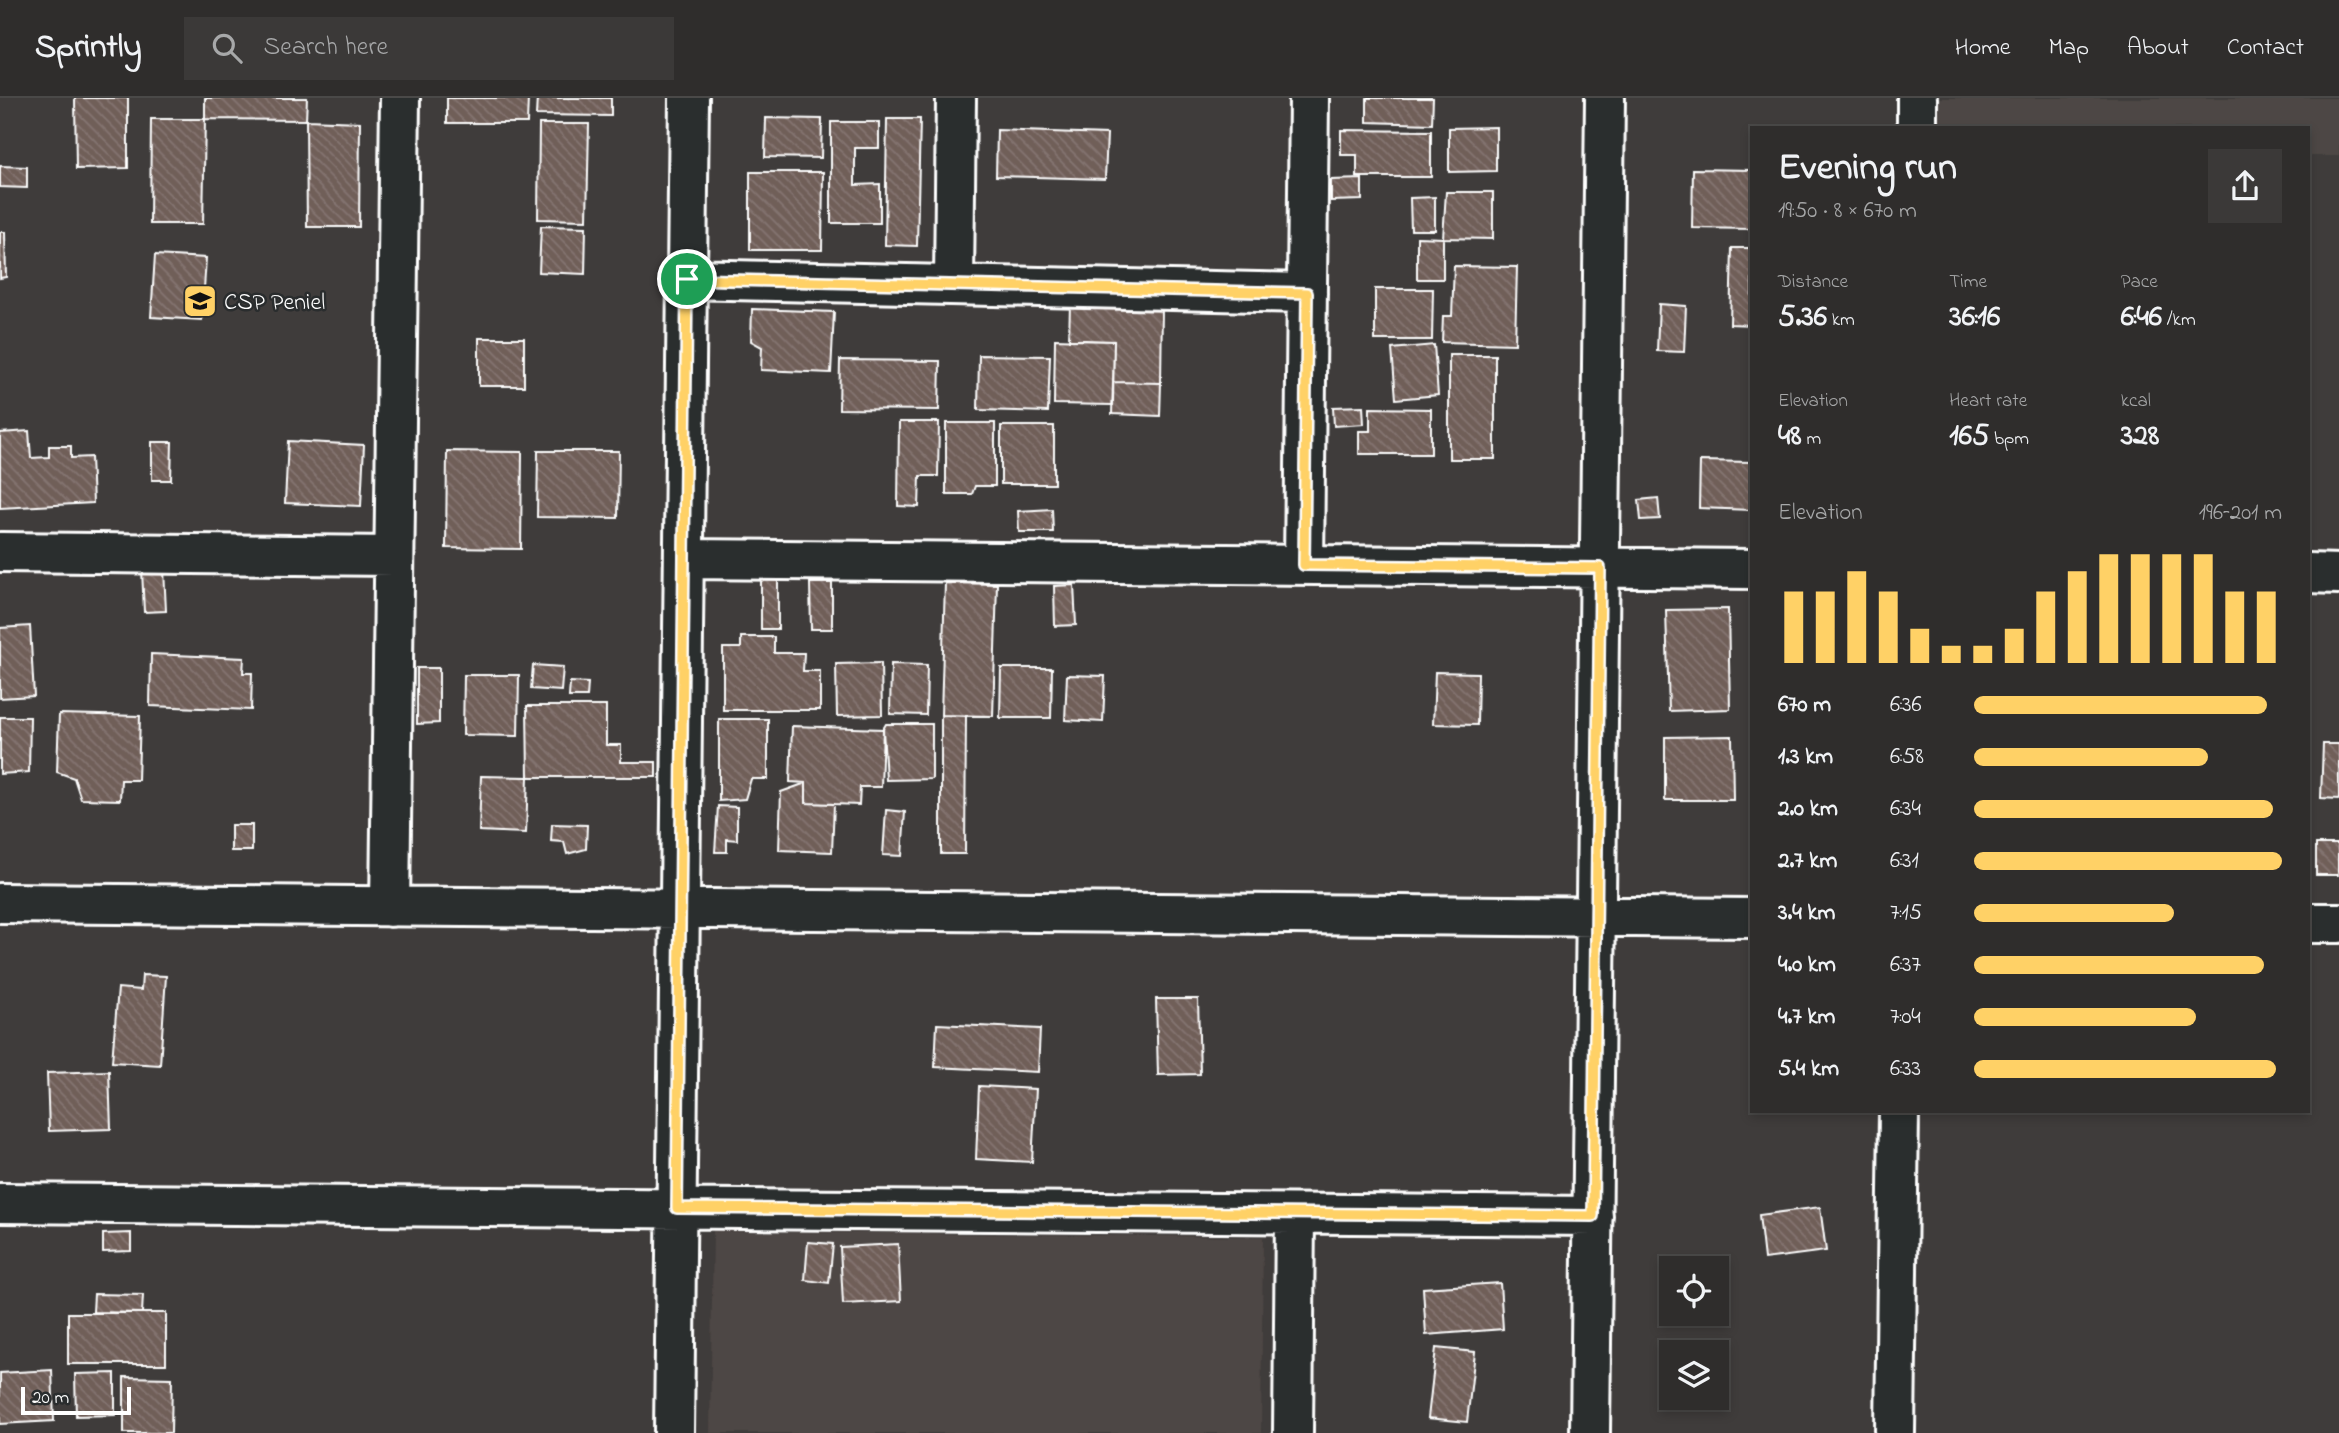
<!DOCTYPE html>
<html lang="en">
<head>
<meta charset="utf-8">
<style>
	:root { --surface:#2f2d2c; --page:#3b3938; --text:#f1f3f6; --muted:#a7a8a9; --line:#4a4948; --accent:#ffd166 }
	body { margin:0; font-family:"Indie Flower",sans-serif; background:var(--page); color:var(--text); height:100vh; display:flex; flex-direction:column; font-size:26px; white-space:nowrap }
	* { box-sizing:border-box; margin:0 }
	p { font-size:23px; color:var(--muted) }
	.icon { flex:none; width:38px; height:38px; fill:none; stroke:currentColor; stroke-width:2; stroke-linecap:round; stroke-linejoin:round }
	.map { position:relative; flex:1; overflow:hidden }
	.details { position:absolute; left:1750px; top:28px; width:560px; height:987px; display:flex; flex-direction:column; background:var(--surface); border-radius:0px; box-shadow:0 4px 10px #0003,0 0 0 2px var(--line) }
	.details>* { flex:none }
	.fabs { position:absolute; left:1659px; top:1158px; display:grid; gap:14px }
	.fabs a { display:grid; place-items:center; width:70px; height:70px; border-radius:0px; background:var(--surface); box-shadow:0 4px 10px #0003,0 0 0 2px var(--line); font-size:35px }
	.scale { position:absolute; left:21px; bottom:18px; width:110px; box-sizing:border-box; padding-left:7px; border:4px solid #fff; border-top:0; font-size:19px; line-height:24px; white-space:nowrap; color:#fff; -webkit-text-stroke:5px #2a2d2e; paint-order:stroke }
	.pin { position:absolute; display:grid; place-items:center; width:60px; height:60px; color:#fff; margin:-30px; border:4px solid #fff; border-radius:50%; box-shadow:0 2px 7px #0007 }
	.round { display:grid; place-items:center; flex:none; width:74px; height:74px; border-radius:0px; background:var(--page) }
	.summary { display:flex; align-items:center; justify-content:space-between; height:119px; padding:0 28px }
	h1 { font-size:38px; font-weight:700; line-height:52px }
	.stats { display:grid; grid-template-columns:repeat(3,1fr); gap:10px; height:119px; padding:7px 28px }
	.stats div { display:grid; align-content:center }
	.stats b { font-size:30px; font-weight:700 }
	.stats small { font-size:19px; font-weight:400 }
	.stats p { font-size:19px }
	.chart { height:196px; padding:14px 28px }
	.chart p { display:flex; justify-content:space-between }
	.chart svg { width:100%; height:126px; margin-top:7px; stroke:var(--accent); stroke-width:6 }
	ul { padding:0 28px; list-style:none; font-size:23px }
	li { display:grid; grid-template-columns:112px 84px 1fr; align-items:center; height:52px }
	li i { height:18px; border-radius:9px; background:var(--accent) }
	header { display:flex; align-items:center; gap:42px; box-sizing:border-box; height:98px; padding:0 35px; background:var(--surface); border-bottom:2px solid var(--line) }
	header strong { font-size:33px }
	nav { display:flex; gap:38px; margin-inline-start:auto; font-size:24px }
	.search { width:490px; height:63px; background:var(--page); display:flex; align-items:center; gap:18px; box-sizing:border-box; padding:0 24px; border-radius:0px; color:var(--muted); font-size:26px }
	.map>svg:first-child { display:block }
</style>
</head>
<body>
<header>
<strong>Sprintly</strong>
<div class="search"><svg class="icon" aria-label="search" viewBox="0 0 24 24"><circle cx="10" cy="10" r="6"/><path d="M15 15l6 6"/></svg>Search here</div>
<nav><a>Home</a><a>Map</a><a>About</a><a>Contact</a></nav>
</header>
<div class="map">
<svg width="2339" height="1335" viewBox="0 0 2339 1335">
	<defs>
		<pattern id="building-back-hatch" width="6" height="6" patternUnits="userSpaceOnUse" patternTransform="scale(1.75)"><rect width="6" height="6" fill="#705e59"/><path d="M-1 5l2 2M0 0l6 6M5-1l2 2" fill="none" stroke="#857672"/></pattern>
	</defs>
	<rect width="100%" height="100%" fill="#3f3c3b"/>
	<filter id="ink" filterUnits="userSpaceOnUse"><feTurbulence type="fractalNoise" baseFrequency=".0143" numOctaves="2"/><feDisplacementMap in="SourceGraphic" scale="14" xChannelSelector="R" yChannelSelector="G"/><feConvolveMatrix kernelMatrix="1 2 1 2 8 2 1 2 1" color-interpolation-filters="sRGB"/></filter>
	<g filter="url(#ink)">
		<path fill="#4e4644" d="M1933,0h406v58h-30l-1,50v-78h-375z
			M713,1133l550,6 -2,196h-551z"/>
		<path fill="url(#building-back-hatch)" stroke="#fff" stroke-width="2" d="M75,0h53v70l-52,1z
			M205,0h102l-1,22 -101,-1z
			M447,0h81l-1,25h-80z
			M537,0h74v18l-75,-1z
			M1367,0h66l-1,26 -65,-2z
			M766,20l56,1 -1,39 -56,-1z
			M151,21h54l-2,105h-53z
			M887,21h33l-3,127 -32,-1z
			M306,22l54,2 -1,105h-52z
			M831,24h48v26h-24v37l25,-1v39h-49z
			M539,26h50l-2,96 -49,-1z
			M1496,29v44l-47,1v-44z
			M997,32l110,4 -2,45 -109,-3z
			M1341,32l90,1v46h-74v-22h-16z
			M0,68l27,1v21l-27,-1z
			M1693,71l59,1v59l-60,-1z
			M750,74h73l-1,78h-72z
			M1362,81v21l-31,1v-21z
			M1446,94h47v47l-50,-1z
			M1435,99v33h-24l-1,-32z
			M541,128l45,1 -1,47 -46,-2z
			M0,134h5l1,45 -6,1z
			M1417,139l26,1v41h-26z
			M1732,150h20v77l-22,-1z
			M155,157l51,3 -4,62 -51,-3z
			M1454,168l63,1 -2,77 -73,-2 1,-26h9z
			M1375,191h58l-1,51h-57z
			M1070,206l92,2 -1,77 -48,-1 1,-41 -45,-1z
			M1659,206l27,2 -2,46 -27,-1z
			M752,211l82,3 -3,61 -70,-3 1,-23 -11,-6z
			M479,240h45v48h-45z
			M1055,241l59,2 -1,64 -59,-1z
			M1434,247l4,50 -42,4 -4,-50z
			M979,257l71,1 -2,56 -70,-2z
			M1449,257h46v104h-46z
			M840,262l100,1 -1,49 -100,-1z
			M1113,284l48,1 -1,33 -48,-2z
			M1363,308l1,18 -30,2 -1,-19z
			M1370,310l61,1v45h-72v-23h11z
			M899,324h40l-1,54h-18l-1,31 -21,-1z
			M946,325h49v63h-20l-3,8h-26z
			M1001,328h53v58h-53z
			M29,333l2,27 18,-1v-11h22v12l20,-1 2,46 -93,5v-75z
			M288,343l76,4 -3,61 -76,-3z
			M152,344h20l-1,38h-19z
			M447,353l75,1 -1,97 -75,-1z
			M538,353h81l-1,67 -81,-1z
			M1700,363l52,1v48l-53,-2z
			M1658,400l2,21 -19,1 -2,-20z
			M1052,411l1,23h-34l-1,-21z
			M164,471l2,42 -22,1 -2,-42z
			M761,480h17v51h-17z
			M810,485h22v46h-21z
			M945,485l52,1 -4,132 -52,-1z
			M1074,487l2,40 -21,1 -1,-40z
			M1728,511l2,100 -61,2 -3,-101z
			M30,528l4,70 -34,2v-70z
			M741,539h33v16h30l-1,18h17v39h-97v-62h18z
			M151,556l93,4 -1,15h9l-1,37 -101,-4z
			M881,565l1,52 -45,1 -1,-52z
			M891,566l36,1 -1,50 -36,-1z
			M533,567l30,2 -2,24 -30,-2z
			M417,570h22v55l-22,1z
			M1001,570h51l-1,50h-51z
			M1435,574l43,1 -1,52 -44,-1z
			M464,577h55l-1,61 -55,-1z
			M1067,577l38,1 -2,46 -38,-2z
			M570,584l18,1 -1,14h-18z
			M527,608h79v39h15v17h35v15h-128z
			M59,616l81,2 -2,64h-17l-1,20 -39,-1 -7,-21 -17,-6z
			M941,617l25,1 -1,138h-24z
			M0,619h30l-1,55 -29,2z
			M719,621h49v60h-17l-6,20 -26,2z
			M886,626h46v55l-46,1 -3,-51z
			M792,628l91,3 -2,58h-21l-1,18 -53,-2v-20l-16,-1z
			M1732,638l1,64h-68v-63z
			M2323,646h16v55l-18,-1z
			M481,678l47,1 -2,56 -47,-2z
			M806,685v20l28,1 -2,48 -53,-2 2,-58z
			M718,708l19,1v33l-10,-1v13h-12z
			M886,712l19,2 -3,44 -19,-1z
			M552,726l35,1 -1,24 -19,5 -3,-12 -13,-1z
			M231,727h21v26h-21z
			M2316,746h22v31h-22z
			M142,877l24,1 -6,89 -48,-3 6,-74 23,2z
			M1156,901h42l2,75 -42,1z
			M937,926l103,5 -2,43 -103,-5z
			M109,973l2,58 -62,2 -2,-58z
			M979,988l57,3 -4,73 -56,-3z
			M1820,1109l6,44 -62,8 -5,-44z
			M131,1135v18l-28,1v-18z
			M808,1144l25,2 -4,39 -24,-3z
			M898,1146l3,57 -58,3 -3,-57z
			M1500,1185l3,46 -77,6 -3,-47z
			M94,1196l49,1 -1,18 -49,-1z
			M68,1215h98v51h-98z
			M1436,1250l39,4 -8,70 -39,-4z
			M52,1272l2,51 -54,3v-51z
			M115,1275v42l-39,1 -1,-42z
			M124,1279l48,1 -1,55h-47z"/>
		<g fill="none" stroke-linecap="round" stroke-linejoin="round">
			<g stroke="#fff" stroke-width="44">
				<path id="street" d="M1917,30v-30
					M687,181l620,14
					M954,185l2,-185
					M0,454l394,4
					M684,461l1068,10
					M1304,467l5,-467
					M2308,475l31,1
					M0,805l1752,15
					M390,809l10,-809
					M2308,825h31
					M0,1105l1593,13
					M674,1335l15,-1335
					M1293,1335l2,-219
					M1590,1335l15,-1335
					M1895,1335l4,-322"/>
			</g>
			<use href="#street" stroke="#2a2d2e" stroke-width="38"/>
		</g>
	</g>
	<g fill="none" stroke-linecap="round" stroke-linejoin="round" filter="url(#ink)">
		<g stroke="#fff" stroke-width="14">
			<path id="route" d="M687,181l620,14 -3,272 296,3 -7,648 -916,-8z"/>
		</g>
		<use href="#route" stroke="#ffd166" stroke-width="9"/>
	</g>
	<defs>
		<g id="school-square" transform="scale(1.75)"><rect x="-9" y="-9" width="18" height="18" rx="4" fill="#ffd166" stroke="#2a2d2e"/><path d="M0-5L7-2L0 1L-7-2ZM-4 1L0 2.5L4 1V4Q0 6-4 4Z" fill="#111"/></g>
	</defs>
	<g fill-rule="evenodd">
		<use href="#school-square" x="200" y="203"/>
	</g>
	<g text-anchor="middle" stroke-width="5" stroke-linejoin="round" paint-order="stroke">
		<g font-size="24" fill="#fff" stroke="#2a2d2e" text-anchor="start">
			<text x="224" y="211">CSP Peniel</text>
		</g>
	</g>
</svg>
<div class="fabs">
<a><svg class="icon" aria-label="locate" viewBox="0 0 24 24"><circle cx="12" cy="12" r="6"/><path d="M12 2v4M12 18v4M2 12h4M18 12h4"/></svg></a>
<a><svg class="icon" aria-label="layers" viewBox="0 0 24 24"><path d="M12 4l9 5-9 5-9-5zM3 14l9 5 9-5"/></svg></a>
</div>
<div class="scale">20 m</div>
<div class="pin" style="left:687px;top:181px;background:#1e9e55"><svg class="icon" aria-label="arrive" viewBox="0 0 24 24"><path d="M6 21V4h12l-3 4 3 4H6"/></svg></div>
<section class="details">
<div class="summary"><div><h1>Evening run</h1><p>19:50 · 8 × 670 m</p></div><a class="round"><svg class="icon" aria-label="share" viewBox="0 0 24 24"><path d="M12 15V3M7 8l5-5 5 5M5 13v7h14v-7"/></svg></a></div>
<div class="stats">
<div><p>Distance</p><b>5.36<small> km</small></b></div>
<div><p>Time</p><b>36:16</b></div>
<div><p>Pace</p><b>6:46<small> /km</small></b></div>
</div>
<div class="stats">
<div><p>Elevation</p><b>48<small> m</small></b></div>
<div><p>Heart rate</p><b>165<small> bpm</small></b></div>
<div><p>kcal</p><b>328</b></div>
</div>
<div class="chart"><p><span>Elevation</span>196–201 m</p>
<svg viewBox="0 0 160 44" preserveAspectRatio="none"><path d="M5 44V19M15 44V19M25 44V12M35 44V19M45 44V32M55 44V38M65 44V38M75 44V32M85 44V19M95 44V12M105 44V6M115 44V6M125 44V6M135 44V6M145 44V19M155 44V19"/></svg>
</div>
<ul>
<li><b>670 m</b>6:36<i style="width:95%"></i></li>
<li><b>1.3 km</b>6:58<i style="width:76%"></i></li>
<li><b>2.0 km</b>6:34<i style="width:97%"></i></li>
<li><b>2.7 km</b>6:31<i style="width:100%"></i></li>
<li><b>3.4 km</b>7:15<i style="width:65%"></i></li>
<li><b>4.0 km</b>6:37<i style="width:94%"></i></li>
<li><b>4.7 km</b>7:04<i style="width:72%"></i></li>
<li><b>5.4 km</b>6:33<i style="width:98%"></i></li>
</ul>
</section>
</div>
</body>
</html>
